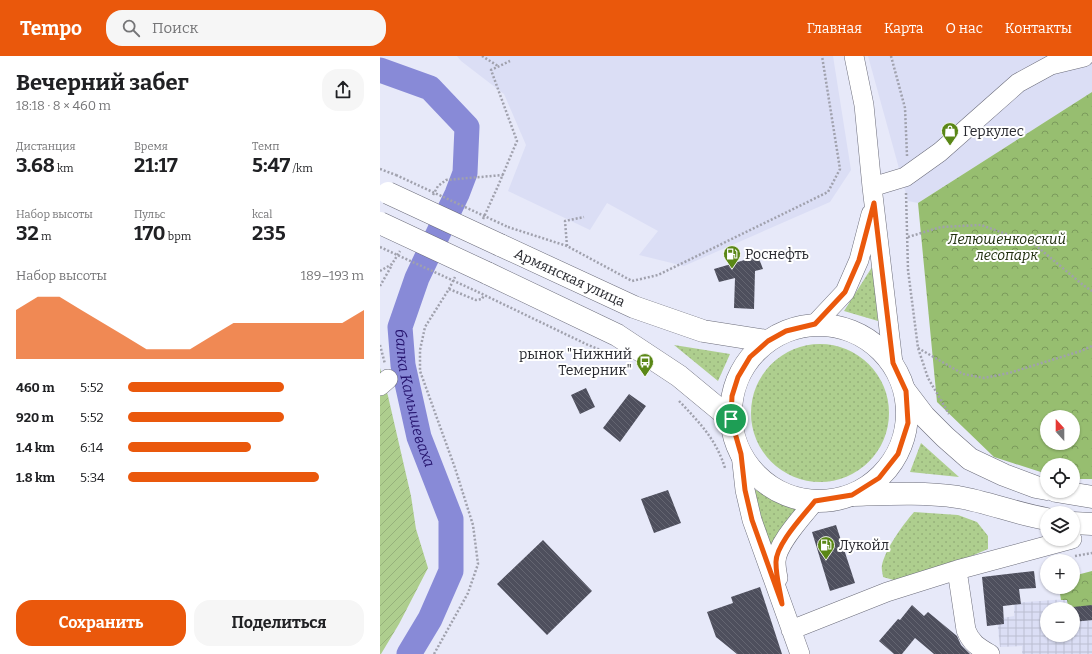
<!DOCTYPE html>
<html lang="ru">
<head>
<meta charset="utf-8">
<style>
	:root { --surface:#fff; --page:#f6f6f6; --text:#202124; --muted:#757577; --accent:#ea580c }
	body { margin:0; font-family:Bitter,serif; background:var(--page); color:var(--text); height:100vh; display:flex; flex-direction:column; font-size:15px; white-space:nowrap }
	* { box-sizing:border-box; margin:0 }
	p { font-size:13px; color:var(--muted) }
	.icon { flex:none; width:22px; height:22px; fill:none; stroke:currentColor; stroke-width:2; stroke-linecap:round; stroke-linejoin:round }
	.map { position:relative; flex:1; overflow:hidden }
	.panel { display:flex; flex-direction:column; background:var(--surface); width:380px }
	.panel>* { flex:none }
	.needle { width:26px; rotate:339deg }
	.controls { position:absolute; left:660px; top:354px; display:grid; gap:8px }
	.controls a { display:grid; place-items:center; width:40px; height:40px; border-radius:50%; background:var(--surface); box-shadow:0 1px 3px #0004; font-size:20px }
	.pin { position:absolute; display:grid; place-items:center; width:34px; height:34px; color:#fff; margin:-17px; border:2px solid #fff; border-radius:50%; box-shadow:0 1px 4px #0007 }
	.round { display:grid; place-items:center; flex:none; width:42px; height:42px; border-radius:16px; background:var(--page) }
	.overview { display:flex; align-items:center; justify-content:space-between; height:68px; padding:0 16px }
	h1 { font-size:22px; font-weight:700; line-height:30px }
	.figures { display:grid; grid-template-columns:repeat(3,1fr); gap:6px; height:68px; padding:4px 16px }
	.figures div { display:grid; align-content:center }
	.figures b { font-size:20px; font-weight:700 }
	.figures small { font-size:11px; font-weight:400 }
	.figures p { font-size:11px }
	.chart { height:112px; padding:8px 16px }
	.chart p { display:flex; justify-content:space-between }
	.chart svg { width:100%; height:72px; margin-top:4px; fill:var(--accent); opacity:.7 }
	.action { display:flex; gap:8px; margin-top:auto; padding:8px 16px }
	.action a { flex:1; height:46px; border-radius:16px; background:var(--accent); color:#fff; font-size:16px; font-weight:700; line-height:46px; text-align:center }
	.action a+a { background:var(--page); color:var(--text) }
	ul { padding:0 16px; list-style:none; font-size:13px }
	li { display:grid; grid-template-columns:64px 48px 1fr; align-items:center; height:30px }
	li i { height:10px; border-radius:5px; background:var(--accent) }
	header { display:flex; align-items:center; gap:24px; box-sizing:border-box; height:56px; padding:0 20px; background:var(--accent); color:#fff }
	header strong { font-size:19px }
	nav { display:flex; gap:22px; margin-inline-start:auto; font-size:14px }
	.search { width:280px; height:36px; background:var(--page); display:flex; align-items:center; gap:10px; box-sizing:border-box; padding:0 14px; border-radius:16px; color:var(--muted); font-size:15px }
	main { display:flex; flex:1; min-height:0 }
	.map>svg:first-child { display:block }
</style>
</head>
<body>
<header>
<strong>Tempo</strong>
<div class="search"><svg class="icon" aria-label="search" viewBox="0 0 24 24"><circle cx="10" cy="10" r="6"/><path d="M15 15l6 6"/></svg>Поиск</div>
<nav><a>Главная</a><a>Карта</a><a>О нас</a><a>Контакты</a></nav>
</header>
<main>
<section class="panel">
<div class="overview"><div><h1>Вечерний забег</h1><p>18:18 · 8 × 460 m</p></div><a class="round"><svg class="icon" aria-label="share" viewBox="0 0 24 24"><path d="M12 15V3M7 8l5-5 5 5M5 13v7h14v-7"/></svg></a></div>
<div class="figures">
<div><p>Дистанция</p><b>3.68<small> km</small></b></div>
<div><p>Время</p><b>21:17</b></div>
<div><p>Темп</p><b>5:47<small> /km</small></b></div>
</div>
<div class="figures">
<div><p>Набор высоты</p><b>32<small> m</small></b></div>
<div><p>Пульс</p><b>170<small> bpm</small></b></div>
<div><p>kcal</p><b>235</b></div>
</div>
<div class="chart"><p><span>Набор высоты</span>189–193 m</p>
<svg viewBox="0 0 160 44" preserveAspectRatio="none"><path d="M0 44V14L10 6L20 6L30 14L40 22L50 30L60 38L70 38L80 38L90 30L100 22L110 22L120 22L130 22L140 22L150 22L160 14V44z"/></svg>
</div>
<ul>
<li><b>460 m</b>5:52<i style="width:66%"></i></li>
<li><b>920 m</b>5:52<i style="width:66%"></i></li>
<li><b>1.4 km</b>6:14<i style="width:52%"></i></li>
<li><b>1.8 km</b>5:34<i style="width:81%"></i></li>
</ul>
<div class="action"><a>Сохранить</a><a>Поделиться</a></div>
</section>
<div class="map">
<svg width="712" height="598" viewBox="0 0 712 598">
	<defs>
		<pattern id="industrial-grid" width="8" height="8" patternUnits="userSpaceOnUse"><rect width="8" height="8" fill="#dbdef5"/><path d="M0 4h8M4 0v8" fill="none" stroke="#bcbed2"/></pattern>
		<pattern id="grass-dots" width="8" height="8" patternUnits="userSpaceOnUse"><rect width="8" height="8" fill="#aece8e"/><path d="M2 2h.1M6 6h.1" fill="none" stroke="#96b17b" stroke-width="1.8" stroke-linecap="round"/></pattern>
		<pattern id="forest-crowns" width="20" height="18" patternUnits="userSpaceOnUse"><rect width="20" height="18" fill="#97be70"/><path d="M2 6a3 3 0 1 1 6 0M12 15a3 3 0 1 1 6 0" fill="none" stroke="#7b9a5c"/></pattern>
		<pattern id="garden-furrows" width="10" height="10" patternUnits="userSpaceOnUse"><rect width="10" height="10" fill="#aece8e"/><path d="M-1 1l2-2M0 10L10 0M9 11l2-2" fill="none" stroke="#96b17b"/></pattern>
		<pattern id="building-back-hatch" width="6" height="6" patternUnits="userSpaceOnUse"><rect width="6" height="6" fill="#4e4f5d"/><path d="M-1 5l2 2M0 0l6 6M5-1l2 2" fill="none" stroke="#646571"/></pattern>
	</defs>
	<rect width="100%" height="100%" fill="#e7e9f9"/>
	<path fill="#dbdef5" d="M77,0h376l18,114 -21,32 -146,64 -45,-11 19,-24 -51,-28 -17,27 -82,-39 18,-46 -22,-51 -43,-33z
		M488,0h224v36l-174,111 -10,-2z"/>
	<path fill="url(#industrial-grid)" fill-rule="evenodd" d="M687,543v9l25,-2v48h-70v-8l-22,1 -3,-28 17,-3v-13zM667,553h26v26h-26z"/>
	<path fill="url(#grass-dots)" d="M494,208l4,57 -34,-10z
		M371 357a69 69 0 1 1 138 0a69 69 0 1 1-138 0Z
		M294,289l56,9 -12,27z
		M541,387l38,34 -49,-5z
		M371,432l48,20 -31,54z
		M534,456l44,3 19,7 11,14v13l-19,8 -72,24 -14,-4c0,-3 -2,-8 -1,-12 4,-17 20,-39 32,-53z"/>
	<path fill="url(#forest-crowns)" fill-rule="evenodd" d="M712,36v387h-19v-14h-26v9l-53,-17 -57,-55 -19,-199zM667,361h26v26h-26z
		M712,515v35l-24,2 -1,-8h-6l-2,-13h14v-11z"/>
	<path fill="url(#garden-furrows)" d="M0,312l8,28 23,100 5,33 12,39 -29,56 -18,30h-1z"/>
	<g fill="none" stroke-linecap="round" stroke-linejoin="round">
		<path stroke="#888ad7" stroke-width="25" id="s1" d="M0,14l50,18 37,39 -2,46 -8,21 -40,84 -17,49 3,38 16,72 32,82v52l-21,48 -21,35"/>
	</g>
	<path fill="url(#building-back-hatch)" d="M378,200l5,13 -8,2 -1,38 -20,-1 1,-30 -16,4 -5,-13z
		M206,332l9,19 -15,7 -9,-19z
		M249,338l17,12 -26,36 -17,-14z
		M288,434l13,33 -27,10 -13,-34z
		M456,469l19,58 -25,8 -18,-59z
		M163,484l49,51 -45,44 -50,-51z
		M654,515l2,17 -17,1 2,15 -18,2 1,18 -17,2 -5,-49z
		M380,531l22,67h-45l-21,-17 -9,-25 26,-9 -2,-6z
		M532,549l12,11 4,-4 29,24 4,9 9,9h-36l-19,-16 -13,16h-8l-15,-13 19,-22 2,1z
		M712,549v15l-19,2v-15z"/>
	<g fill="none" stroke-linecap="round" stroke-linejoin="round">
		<g stroke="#6b6c7a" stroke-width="20">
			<path id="minor" d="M474,0l10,49 8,82 21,176
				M492,131l33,-10 35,-25 78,-69 33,-18 33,-8
				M435,268l30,-32 14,-32 12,-46
				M0,330l8,-7
				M361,398l4,36 7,30 48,134
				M577,514l9,60c5,13 12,17 24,24
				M398,522c-1,-5 -2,-10 -2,-16 0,-18 28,-47 39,-61
				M411,574l96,-38 70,-22 115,-31"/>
		</g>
		<g stroke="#6b6c7a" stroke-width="23">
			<g id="major">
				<path id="s2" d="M120,189l134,62 69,24 64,10"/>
				<path d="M107,217l130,62 62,41 52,43"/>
				<circle cx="439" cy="357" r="88"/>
				<path d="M525,335l19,25 21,21 25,22 34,16 32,12 11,2"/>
				<path d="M676,435l36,6"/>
				<path d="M473,439c35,-1 70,-3 105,2 30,5 59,17 89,22"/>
				<path d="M693,467l19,1"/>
			</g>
		</g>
		<path stroke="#a0a1ad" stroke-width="2.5" stroke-dasharray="2 2" stroke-linecap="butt" d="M102,0l16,10
			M511,0l14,52 2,48
			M0,113l16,6
			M526,137l2,77 10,78 10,30 21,36
			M53,139l5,-9 8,-6 57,-5
			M103,163l15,-33 19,-45 -26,-71 19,-9
			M128,171l59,19 65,35 26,-6 170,-83 12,-23 -18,-113
			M528,181l33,-10 40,-2 53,19 49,41 9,6
			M187,190l-2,-25 19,-4
			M0,215l12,-7 8,-13
			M0,230l12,-21
			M69,233l27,11 6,-1 2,-4
			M98,236l108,52 29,12
			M0,289l5,19
			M538,292l45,26 21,4 25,-5 72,-22 11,-5
			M299,345c20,21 37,38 46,67
			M695,500l17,-3
			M54,598l34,-61 10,-29 -5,-39 -18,-57 -35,-97v-21l5,-23 24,-38 6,-12"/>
		<use href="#minor" stroke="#fff" stroke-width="19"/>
		<use href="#major" stroke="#fff" stroke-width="22"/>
		<g stroke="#6b6c7a" stroke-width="23" stroke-linecap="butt">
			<path id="major-bridge" d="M8,137l112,52
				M0,167l107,50"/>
		</g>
		<path stroke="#a0a1ad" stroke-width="2.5" stroke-dasharray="2 2" stroke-linecap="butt" d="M16,119l112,52
			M0,191l98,45"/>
		<use href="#major-bridge" stroke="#fff" stroke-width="22"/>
	</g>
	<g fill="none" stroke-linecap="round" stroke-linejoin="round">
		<g stroke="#fff" stroke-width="8">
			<path id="route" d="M494,147l19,160 13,28 2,32 -10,31 -19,24 -27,17 -37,6c-11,14 -40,44 -39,62 0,14 4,27 6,41l-30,-84 -7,-30 -4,-36 -10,-35 1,-23 6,-19 12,-20 18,-16 18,-10 29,-7 30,-32 14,-32z"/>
		</g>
		<use href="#route" stroke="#ea580c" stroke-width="5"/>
	</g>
	<defs>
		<g id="shop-pin" transform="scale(0.9)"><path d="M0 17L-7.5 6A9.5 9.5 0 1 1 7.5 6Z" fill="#5a8716" stroke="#fff"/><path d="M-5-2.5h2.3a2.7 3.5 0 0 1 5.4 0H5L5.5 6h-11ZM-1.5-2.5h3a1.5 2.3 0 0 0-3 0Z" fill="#fff"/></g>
		<g id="fuel-pin" transform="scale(0.9)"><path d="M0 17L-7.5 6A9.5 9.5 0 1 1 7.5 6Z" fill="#5a8716" stroke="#fff"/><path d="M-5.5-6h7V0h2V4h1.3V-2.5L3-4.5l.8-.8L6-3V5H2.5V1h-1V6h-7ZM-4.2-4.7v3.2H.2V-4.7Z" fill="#fff"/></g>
		<g id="bus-pin" transform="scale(0.9)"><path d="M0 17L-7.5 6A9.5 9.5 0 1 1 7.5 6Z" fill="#5a8716" stroke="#fff"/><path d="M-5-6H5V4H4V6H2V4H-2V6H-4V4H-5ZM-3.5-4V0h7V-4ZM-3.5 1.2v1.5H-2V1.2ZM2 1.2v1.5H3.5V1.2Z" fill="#fff"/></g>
	</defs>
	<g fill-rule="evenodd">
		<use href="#shop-pin" x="570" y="75"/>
		<use href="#fuel-pin" x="352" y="198"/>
		<use href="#bus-pin" x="265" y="306"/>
		<use href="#fuel-pin" x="446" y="489"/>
	</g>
	<g text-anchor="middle" stroke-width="4" stroke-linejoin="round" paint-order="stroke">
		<g font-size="14" fill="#28292f" stroke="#fff" text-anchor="start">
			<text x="583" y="80">Геркулес</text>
			<text x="365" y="203">Роснефть</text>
			<text x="252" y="303" text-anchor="end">рынок "Нижний<tspan x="252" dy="16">Темерник"</tspan></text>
			<text x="459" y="494">Лукойл</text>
		</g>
		<g font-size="14" font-style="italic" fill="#202f0e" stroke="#fff">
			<text x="627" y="188">Лелюшенковский<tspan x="627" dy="16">лесопарк</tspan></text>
		</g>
		<g font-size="14" fill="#28292f" stroke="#fff">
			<text dy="5" stroke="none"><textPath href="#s2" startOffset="77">Армянская улица</textPath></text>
		</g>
		<g font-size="15" font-style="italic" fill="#25136d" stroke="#fff">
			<text dy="5" stroke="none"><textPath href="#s1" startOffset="393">балка Камышеваха</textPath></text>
		</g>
	</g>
</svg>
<div class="controls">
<a><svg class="needle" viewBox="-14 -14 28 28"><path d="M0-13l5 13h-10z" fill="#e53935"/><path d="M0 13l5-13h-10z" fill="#757577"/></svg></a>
<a><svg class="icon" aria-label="locate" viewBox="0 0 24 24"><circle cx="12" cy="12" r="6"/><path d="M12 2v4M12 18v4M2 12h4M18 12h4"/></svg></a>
<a><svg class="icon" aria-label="layers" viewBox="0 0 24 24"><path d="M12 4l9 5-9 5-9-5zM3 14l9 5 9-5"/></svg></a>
<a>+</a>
<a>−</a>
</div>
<div class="pin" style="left:351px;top:363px;background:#1e9e55"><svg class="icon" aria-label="arrive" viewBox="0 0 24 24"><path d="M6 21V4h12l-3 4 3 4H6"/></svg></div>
</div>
</main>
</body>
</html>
